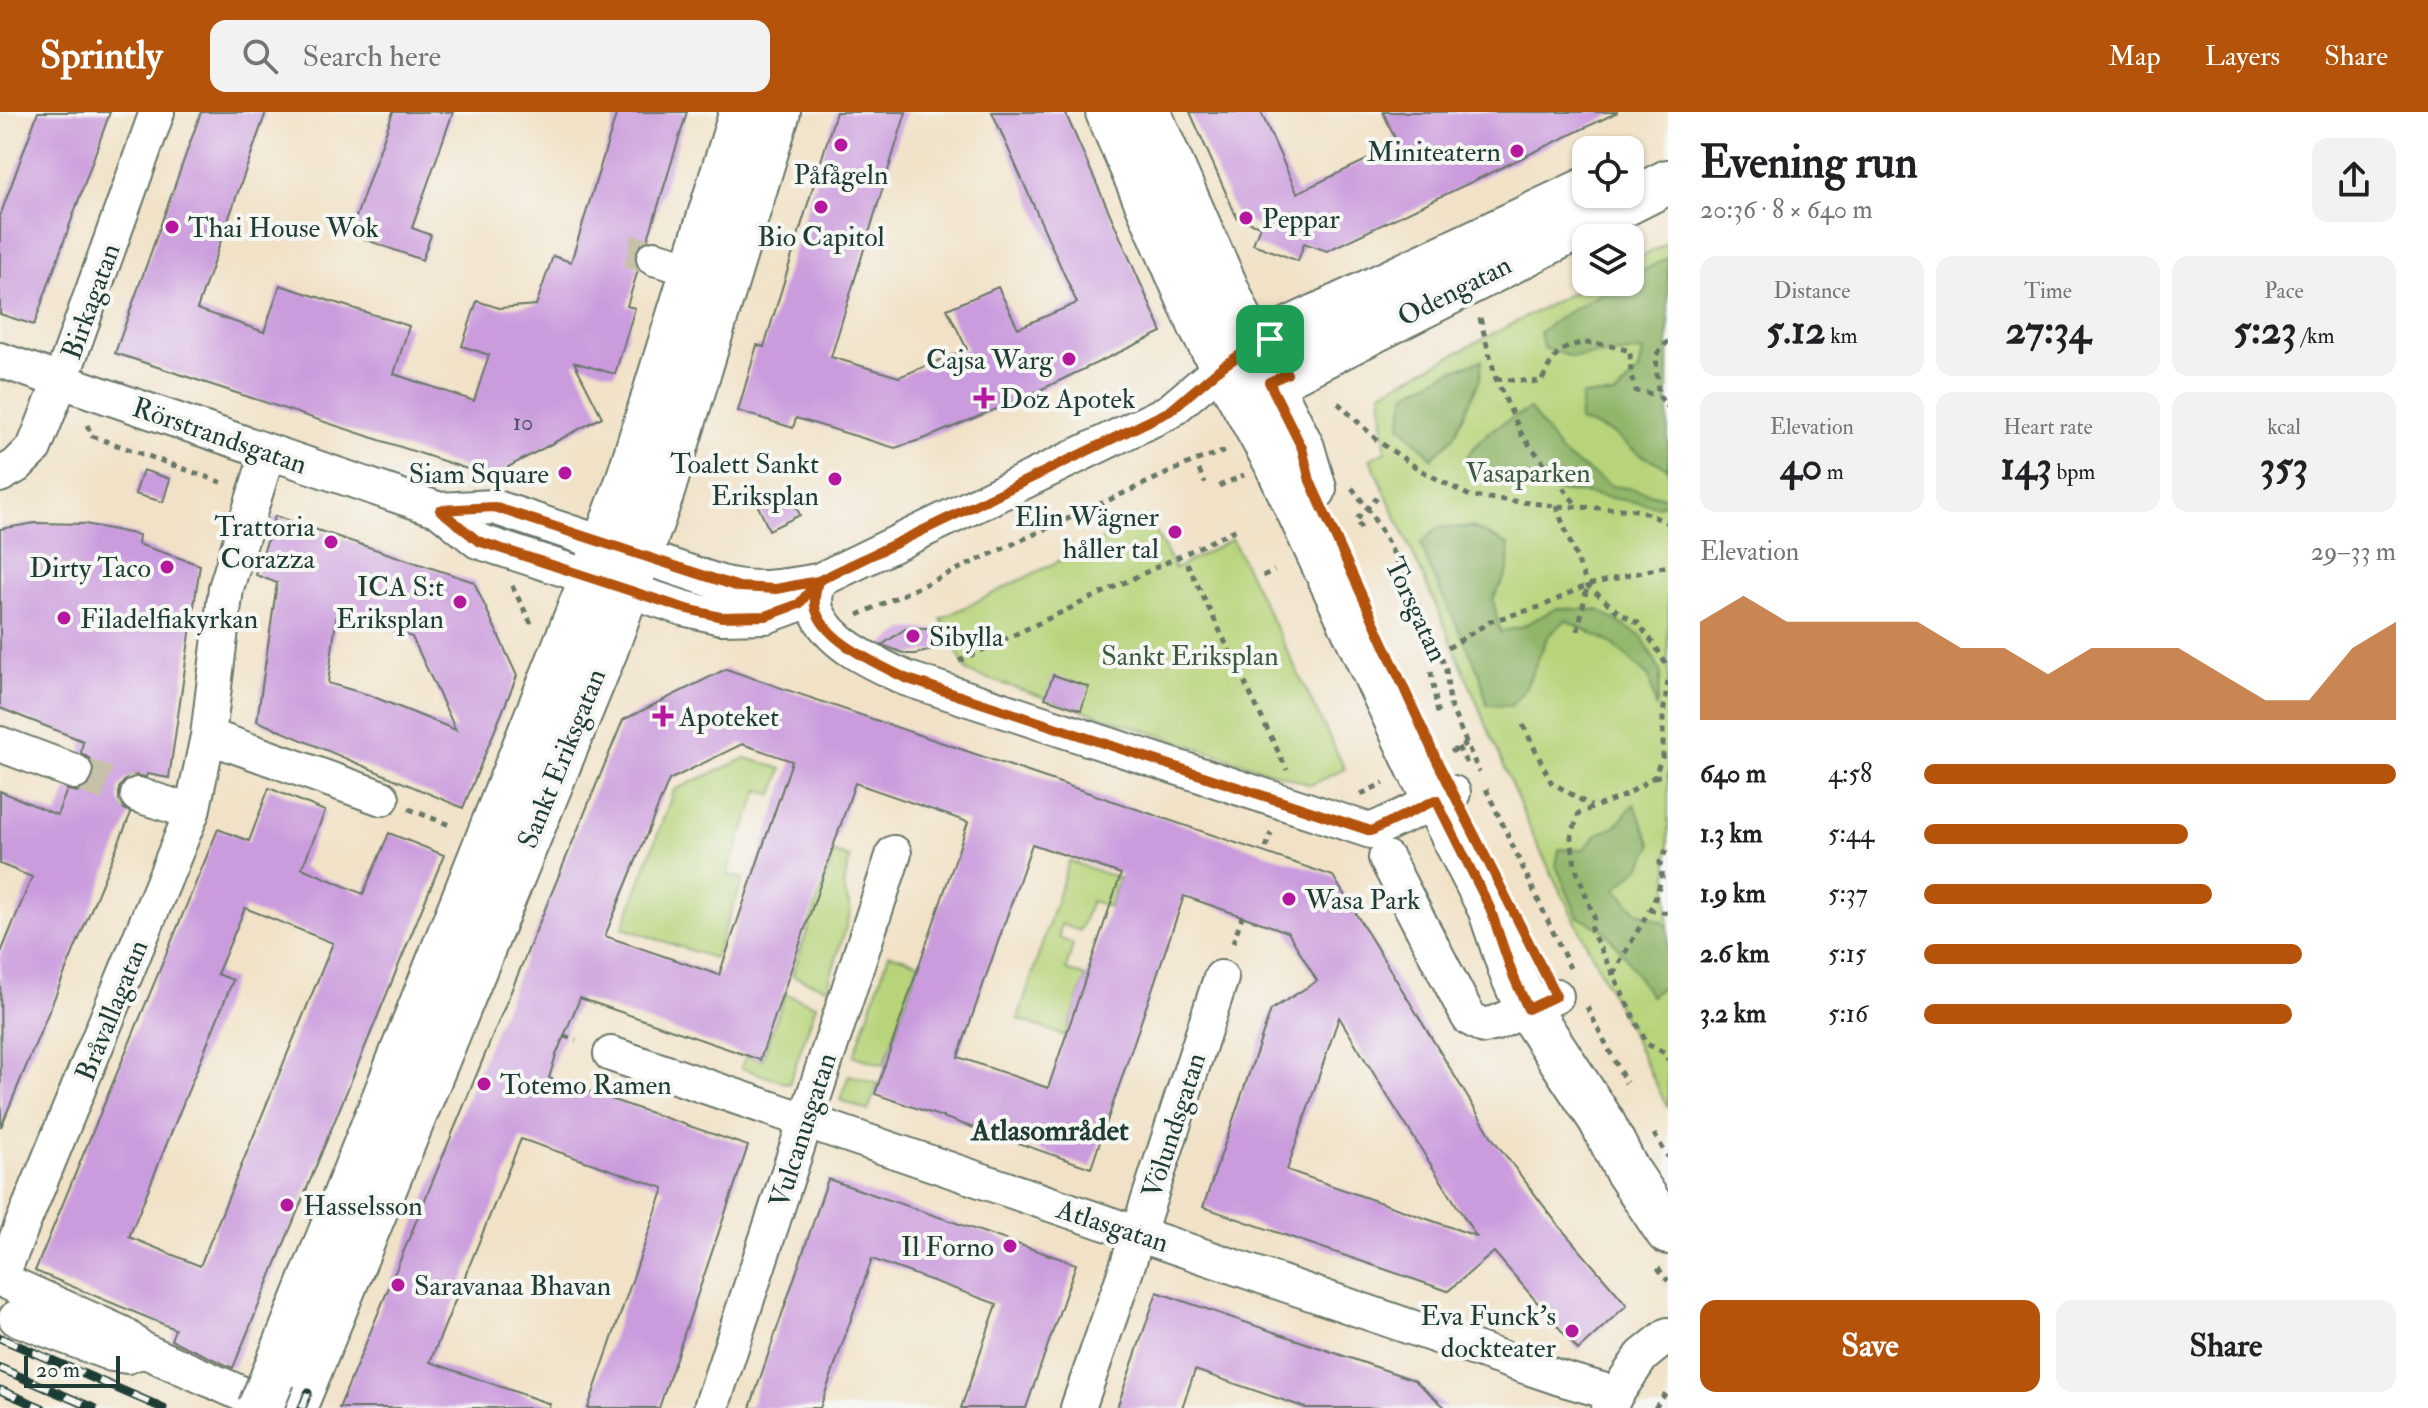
<!DOCTYPE html>
<html lang="en">
<head>
<meta charset="utf-8">
<style>
	:root { --surface:#fff; --page:#f2f2f2; --text:#202124; --muted:#757577; --accent:#b45309 }
	body { margin:0; font-family:"IM FELL Double Pica",serif; background:var(--page); color:var(--text); height:100vh; display:flex; flex-direction:column; font-size:30px; white-space:nowrap }
	* { box-sizing:border-box; margin:0 }
	p { font-size:26px; color:var(--muted) }
	.icon { flex:none; width:44px; height:44px; fill:none; stroke:currentColor; stroke-width:2; stroke-linecap:round; stroke-linejoin:round }
	.map { position:relative; flex:1; overflow:hidden }
	.drawer { display:flex; flex-direction:column; background:var(--surface); width:760px }
	.drawer>* { flex:none }
	.tools { position:absolute; left:1572px; top:24px; display:grid; gap:16px }
	.tools a { display:grid; place-items:center; width:72px; height:72px; border-radius:16px; background:var(--surface); box-shadow:0 2px 6px #0004; font-size:40px }
	.scale { position:absolute; left:24px; bottom:20px; width:96px; box-sizing:border-box; padding-left:8px; border:4px solid #1f3d34; border-top:0; font-size:22px; line-height:28px; white-space:nowrap; color:#1f3d34; -webkit-text-stroke:6px #f6f6f2; paint-order:stroke }
	.pin { position:absolute; display:grid; place-items:center; width:68px; height:68px; color:#fff; margin:-34px; border-radius:16px; box-shadow:0 4px 12px #0006 }
	.round { display:grid; place-items:center; flex:none; width:84px; height:84px; border-radius:16px; background:var(--page) }
	.headline { display:flex; align-items:center; justify-content:space-between; height:136px; padding:0 32px }
	h1 { font-size:44px; font-weight:800; line-height:60px }
	.stats { display:grid; grid-template-columns:repeat(3,1fr); gap:12px; height:136px; padding:8px 32px }
	.stats div { display:grid; align-content:center; border-radius:16px; background:var(--page); text-align:center }
	.stats b { font-size:40px; font-weight:800 }
	.stats small { font-size:22px; font-weight:400 }
	.stats p { font-size:22px }
	.chart { height:224px; padding:16px 32px }
	.chart p { display:flex; justify-content:space-between }
	.chart svg { width:100%; height:144px; margin-top:8px; fill:var(--accent); opacity:.7 }
	.action { display:flex; gap:16px; margin-top:auto; padding:16px 32px }
	.action a { flex:1; height:92px; border-radius:16px; background:var(--accent); color:#fff; font-size:32px; font-weight:800; line-height:92px; text-align:center }
	.action a+a { background:var(--page); color:var(--text) }
	ul { padding:0 32px; list-style:none; font-size:26px }
	li { display:grid; grid-template-columns:128px 96px 1fr; align-items:center; height:60px }
	li i { height:20px; border-radius:10px; background:var(--accent) }
	header { display:flex; align-items:center; gap:48px; box-sizing:border-box; height:112px; padding:0 40px; background:var(--accent); color:#fff }
	header strong { font-size:38px }
	nav { display:flex; gap:44px; margin-inline-start:auto; font-size:28px }
	.search { width:560px; height:72px; background:var(--page); display:flex; align-items:center; gap:20px; box-sizing:border-box; padding:0 28px; border-radius:16px; color:var(--muted); font-size:30px }
	main { display:flex; flex:1; min-height:0 }
	.map>svg:first-child { display:block }
</style>
</head>
<body>
<header>
<strong>Sprintly</strong>
<div class="search"><svg class="icon" aria-label="search" viewBox="0 0 24 24"><circle cx="10" cy="10" r="6"/><path d="M15 15l6 6"/></svg>Search here</div>
<nav><a>Map</a><a>Layers</a><a>Share</a></nav>
</header>
<main>
<div class="map">
<svg width="1668" height="1296" viewBox="0 0 1668 1296">
	<rect width="100%" height="100%" fill="#f6f6f2"/>
	<filter id="ink" filterUnits="userSpaceOnUse"><feTurbulence type="fractalNoise" baseFrequency=".0125" numOctaves="2"/><feDisplacementMap in="SourceGraphic" scale="16" xChannelSelector="R" yChannelSelector="G"/><feConvolveMatrix kernelMatrix="1 2 1 2 8 2 1 2 1" color-interpolation-filters="sRGB"/></filter>
	<filter id="wash" filterUnits="userSpaceOnUse"><feTurbulence type="fractalNoise" baseFrequency=".006" numOctaves="4" result="noise"/><feDisplacementMap in="SourceGraphic" scale="32" xChannelSelector="R" yChannelSelector="G"/><feGaussianBlur stdDeviation="1.8" result="paint"/><feColorMatrix in="noise" values="0 0 0 0 0 0 0 0 0 0 0 0 0 0 0 0 0 1.4 0 .05"/><feComposite in="paint" operator="in"/></filter>
	<g filter="url(#wash)">
		<rect width="100%" height="100%" fill="#f1e2c7"/>
		<path fill="#b7d47a" stroke="#6b8857" stroke-width="2" d="M1668,131v865l-134,-270 -99,-235 -65,-144 15,-8 -4,-59 212,-110h37v-19z
			M1148,405l27,52 57,-30 113,230 -34,16 -344,-113 -26,-53z
			M746,646l36,11 -9,26 -14,-5 -32,84 16,5 -29,79 -91,-30 51,-138z
			M834,741l16,5 -7,28 8,25 -24,77 -35,-12z
			M1069,749l50,17 -10,29 -18,-6 -11,30 -19,-7 -2,14 14,6 -7,26 20,7 -21,59 -47,-17z
			M889,842l30,9 -35,102 -30,-9z
			M785,882l31,11 -27,79 -48,-16 5,-13 16,5z
			M849,963l29,9 -10,27 -28,-11z"/>
		<path fill="#91b66a" stroke="#587a4f" stroke-width="2" d="M1668,145v211l-31,-15 -25,-20 -33,-12 3,-26h33l24,-24 4,-20 -71,6 -29,-9 -3,-16 23,-17 59,-33h8v-4z
			M1482,248l-2,19 -26,58 -22,21 -32,-33 6,-31 42,-22z
			M1530,297l33,46 49,31 22,3 34,9v4l-10,4 -76,-13 -71,-5 -33,-13 -11,-19c21,-27 32,-32 63,-47z
			M1438,415h34l37,18 -1,26 -15,28 7,33 21,-5 36,-19 42,2 43,27 19,36 -5,36 -7,-32 -36,-33 -47,-24 -18,16 -23,53 -14,17 -24,-1 -7,-31 -51,-107 -8,-24z
			M1634,692l18,41 -10,20 -26,24 20,22 27,11 5,6v55l-18,13 -25,-40 -21,-26 -26,-13 -22,-51 3,-17h25l13,-15 18,-7z"/>
		<g id="blocks">
			<path fill="#ca9bdd" fill-rule="evenodd" d="M38,0h72l-76,213 -34,-11v-98z
				M201,0h65l-69,197 67,23 16,-47 129,41 -15,48 80,27 15,-46 -27,-9 15,-45 22,7 37,-3 17,-49 18,6 46,-150h70l-39,127 -9,5 -4,9v9l3,8 -11,36 8,2 -20,66 -41,-12 28,55 -94,50 -4,14 -389,-128z
				M393,0h60l-41,116 19,7 -9,25 -72,-26z
				M836,0h70l-75,245 68,20 68,-28 -20,-40 51,-22 20,41 59,-25 -85,-191h73l97,220 -139,66 -97,40 -31,10 -99,-30 -3,10 -55,-17 19,-66 7,2z
				M1190,0h71l36,81 101,-48 -15,-33h235l-291,139 -23,-8 -6,18 -45,-17 7,-18 -23,-8z
				M143,358l27,9 -7,23 -28,-8z
				M780,382h14v9l6,12 -31,15 -12,-26z
				M275,404l199,66 43,94 -54,132 -206,-87 20,-138 -21,-8zM337,500l75,25 44,93 -87,-35 -41,-12z
				M35,411l50,1 54,11 -1,9 62,21 -31,213 -22,-4 -1,3 -12,-2 -9,5 -6,8v12l4,8 8,5 -130,314 -1,-172 32,-78 -32,-13v-73l57,24 10,-25 11,2 9,-4 6,-8 2,-11 -5,-10 -9,-6 2,-12 -83,-33v-179z
				M914,516l64,6v6l-63,14h-9l-24,-9 23,-16z
				M726,557l607,207 160,263 66,87 68,79 -49,45 -84,-98 -46,39 -245,-84 68,-197 46,-29 -29,-49 -104,-36 -93,272 -216,-74 93,-272 -113,-39 -95,277 -180,-62 -24,57 -7,23 199,68 -89,262h-71l76,-220 -143,-49 -91,223 120,42 -1,4h-210l284,-688zM742,632l50,17 -73,214 -114,-39 64,-156zM1032,732l89,30 -73,214 -90,-31zM1339,905l46,75 91,144 -189,-66z
				M1053,563l36,12 -8,23 -36,-12z
				M269,676l56,23 -23,57 61,26 26,-61 55,22 -211,513 -62,-28 4,-11 -140,-58 183,-442 31,12zM245,796l88,35 -133,323 -71,-29 104,-257 -16,-6z
				M828,1067l248,85 -50,144h-65l36,-104 -125,-45 -52,149h-70z
				M1157,1180l257,88 32,28h-140l-111,-38 -13,38h-65z"/>
		</g>
	</g>
	<g filter="url(#ink)">
		<use href="#blocks" fill-opacity="0" stroke="#687767" stroke-width="2"/>
		<g fill="none" stroke-linecap="round" stroke-linejoin="round">
			<path stroke="#c7c1aa" stroke-width="34" stroke-dasharray="34 17" stroke-linecap="butt" d="M628,139l26,7
				M75,660l63,23"/>
			<g stroke="#687767" stroke-width="38">
				<path id="minor" d="M654,146l40,11
					M0,248l440,150 38,31 205,67 38,9 45,-1 33,-12 19,-23
					M0,363l16,-9 18,-18 27,-68 96,-268
					M440,398l54,-3 227,76c34,9 63,4 97,-2l352,-170 53,-45
					M818,469c-2,10 -5,21 -1,31 14,34 58,51 88,66l466,153 82,-38
					M208,624l174,62
					M0,632l75,28
					M138,683l54,17
					M1386,746l83,160 15,8 12,-3 60,-27
					M611,942l949,324 56,16
					M0,1167l192,-467 16,-76 18,-148 42,-136
					M0,1167l121,54 22,17 131,58
					M16,1206l96,36 15,2 8,-3
					M711,1296l183,-555
					M1078,1296l48,-138 95,-292
					M1609,1296l7,-14 26,-38 26,-21"/>
			</g>
			<g stroke="#687767" stroke-width="48">
				<path id="major" d="M1108,0l94,217 73,131 144,308 71,140 22,65 16,36 73,111 25,49 42,63
					M1148,0l104,235 50,101 12,41
					M1229,251l23,-16 334,-157
					M1241,282l46,-20 381,-192
					M273,1265l319,-799 35,-94 115,-372
					M294,1296l311,-757 56,-156 117,-383"/>
			</g>
			<path stroke="#687767" stroke-width="5" stroke-dasharray="6 6" stroke-linecap="butt" d="M1480,206l16,61 26,56 56,72
				M1668,229l-12,14 2,40 10,12
				M1496,267l45,3c4,-7 7,-16 12,-22 18,-26 52,-16 77,-9l1,25 5,15 22,4
				M1338,291l40,38 42,29 50,26 86,10 83,4 29,13
				M87,313l5,11 134,48
				M1199,358l6,13
				M1219,374l25,-11
				M1352,376c38,47 61,108 87,163l7,19 4,35 29,67
				M1556,394l31,79 31,27 20,11 18,24 12,21
				M1361,417l-5,-9 21,-22
				M1187,451l100,207
				M1263,464l11,-6
				M512,474l21,41
				M858,503l336,-154 35,-11
				M1578,519l9,-45
				M1448,536l43,-27 52,-15 44,-21 81,-19
				M959,549l280,-133
				M1431,560l7,42
				M1668,569l-5,33v41l-9,22 -28,18 -47,18 -8,24 4,29 19,51 -3,13 56,114 18,9 3,7
				M1523,613l28,57 40,24
				M1458,635l9,17
				M1451,640l16,-9
				M1654,665l14,-3
				M1486,677l84,179
				M1361,682l23,-11
				M409,697l43,17
				M1266,736l5,-15
				M1649,798l19,3
				M1233,831l9,-27
				M1613,862l40,-70 9,-26 -2,-16 8,-15
				M1587,895l39,76
				M564,924l12,4
				M1654,1022l14,23
				M1658,1156l10,13
				M1655,1296l13,-18"/>
			<use href="#minor" stroke="#fff" stroke-width="34"/>
			<use href="#major" stroke="#fff" stroke-width="44"/>
			<g stroke="#1f3d34" stroke-width="9">
				<path id="rail" d="M0,1226l163,70
					M0,1256l93,40
					M0,1278l42,18
					M250,1296l13,-33
					M302,1296l6,-15"/>
			</g>
			<use href="#rail" stroke="#f6f6f2" stroke-width="6" stroke-dasharray="18" stroke-linecap="butt"/>
			<g stroke="#687767" stroke-width="48" stroke-linecap="butt">
				<path id="major-bridge" d="M260,1296l13,-31"/>
			</g>
			<use href="#major-bridge" stroke="#fff" stroke-width="44"/>
		</g>
	</g>
	<g fill="none" stroke-linecap="round" stroke-linejoin="round" filter="url(#ink)">
		<g stroke="#fff" stroke-width="16">
			<path id="route" d="M1270,227l-18,8 -29,19 -53,45 -352,170 -42,8 -37,-2 -245,-80 -54,3 38,31 205,67 38,9 45,-1 33,-12 19,-23c-2,8 -4,16 -3,25 6,34 63,58 90,72l466,153 65,-31 54,108 22,65 16,36 28,-13 -119,-235 -127,-280 -8,-33 -33,-66 18,-8 -17,-35"/>
		</g>
		<use href="#route" stroke="#b45309" stroke-width="10"/>
	</g>
	<g fill="#b5179e" stroke="#f6f6f2" stroke-width="3">
		<circle cx="841" cy="33" r="8"/>
		<circle cx="1517" cy="39" r="8"/>
		<circle cx="821" cy="95" r="8"/>
		<circle cx="1246" cy="106" r="8"/>
		<circle cx="172" cy="115" r="8"/>
		<circle cx="1069" cy="247" r="8"/>
		<path d="M980 274h8v8h8v8h-8v8h-8v-8h-8v-8h8z"/>
		<circle cx="565" cy="361" r="8"/>
		<circle cx="835" cy="367" r="8"/>
		<circle cx="1175" cy="420" r="8"/>
		<circle cx="331" cy="430" r="8"/>
		<circle cx="167" cy="455" r="8"/>
		<circle cx="460" cy="490" r="8"/>
		<circle cx="64" cy="506" r="8"/>
		<circle cx="913" cy="524" r="8"/>
		<path d="M659 592h8v8h8v8h-8v8h-8v-8h-8v-8h8z"/>
		<circle cx="1289" cy="787" r="8"/>
		<circle cx="484" cy="972" r="8"/>
		<circle cx="287" cy="1093" r="8"/>
		<circle cx="1010" cy="1134" r="8"/>
		<circle cx="398" cy="1173" r="8"/>
		<circle cx="1572" cy="1219" r="8"/>
	</g>
	<g text-anchor="middle" stroke-width="8" stroke-linejoin="round" paint-order="stroke">
		<g font-size="24" fill="#4a545e">
			<text x="523" y="318">10</text>
		</g>
		<g font-size="28" fill="#1f3d34" stroke="#f6f6f2" text-anchor="end">
			<text x="1501" y="49">Miniteatern</text>
			<text x="841" y="72" text-anchor="middle">Påfågeln</text>
			<text x="1262" y="116" text-anchor="start">Peppar</text>
			<text x="188" y="125" text-anchor="start">Thai House Wok</text>
			<text x="821" y="134" text-anchor="middle">Bio Capitol</text>
			<text x="1053" y="257">Cajsa Warg</text>
			<text x="1000" y="296" text-anchor="start">Doz Apotek</text>
			<text x="819" y="361">Toalett Sankt<tspan x="819" dy="32">Eriksplan</tspan></text>
			<text x="549" y="371">Siam Square</text>
			<text x="1159" y="414">Elin Wägner<tspan x="1159" dy="32">håller tal</tspan></text>
			<text x="315" y="424">Trattoria<tspan x="315" dy="32">Corazza</tspan></text>
			<text x="151" y="465">Dirty Taco</text>
			<text x="444" y="484">ICA S:t<tspan x="444" dy="32">Eriksplan</tspan></text>
			<text x="80" y="516" text-anchor="start">Filadelfiakyrkan</text>
			<text x="929" y="534" text-anchor="start">Sibylla</text>
			<text x="679" y="614" text-anchor="start">Apoteket</text>
			<text x="1305" y="797" text-anchor="start">Wasa Park</text>
			<text x="500" y="982" text-anchor="start">Totemo Ramen</text>
			<text x="303" y="1103" text-anchor="start">Hasselsson</text>
			<text x="994" y="1144">Il Forno</text>
			<text x="414" y="1183" text-anchor="start">Saravanaa Bhavan</text>
			<text x="1556" y="1213">Eva Funck's<tspan x="1556" dy="32">dockteater</tspan></text>
		</g>
		<g font-size="28" fill="#1f3d34" stroke="#f6f6f2">
			<text transform="translate(1454 178) rotate(-27)" y="10">Odengatan</text>
			<text transform="translate(90 189) rotate(-70)" y="10">Birkagatan</text>
			<text transform="translate(220 323) rotate(19)" y="10">Rörstrandsgatan</text>
			<text transform="translate(1417 497) rotate(65)" y="10">Torsgatan</text>
			<text transform="translate(561 646) rotate(-68)" y="10">Sankt Eriksgatan</text>
			<text transform="translate(111 898) rotate(-68)" y="10">Bråvallagatan</text>
			<text transform="translate(1173 1013) rotate(-72)" y="10">Völundsgatan</text>
			<text transform="translate(802 1018) rotate(-72)" y="10">Vulcanusgatan</text>
			<text transform="translate(1113 1113) rotate(18)" y="10">Atlasgatan</text>
		</g>
		<g font-size="28" fill="#3d5b42" stroke="#f6f6f2">
			<text x="1528" y="370">Vasaparken</text>
			<text x="1190" y="553">Sankt Eriksplan</text>
		</g>
		<g font-size="30" font-weight="bold" fill="#1f3d34" stroke="#f6f6f2">
			<text x="1050" y="1028">Atlasområdet</text>
		</g>
	</g>
</svg>
<div class="tools">
<a><svg class="icon" aria-label="locate" viewBox="0 0 24 24"><circle cx="12" cy="12" r="6"/><path d="M12 2v4M12 18v4M2 12h4M18 12h4"/></svg></a>
<a><svg class="icon" aria-label="layers" viewBox="0 0 24 24"><path d="M12 4l9 5-9 5-9-5zM3 14l9 5 9-5"/></svg></a>
</div>
<div class="scale">20 m</div>
<div class="pin" style="left:1270px;top:227px;background:#1e9e55"><svg class="icon" aria-label="arrive" viewBox="0 0 24 24"><path d="M6 21V4h12l-3 4 3 4H6"/></svg></div>
</div>
<section class="drawer">
<div class="headline"><div><h1>Evening run</h1><p>20:36 · 8 × 640 m</p></div><a class="round"><svg class="icon" aria-label="share" viewBox="0 0 24 24"><path d="M12 15V3M7 8l5-5 5 5M5 13v7h14v-7"/></svg></a></div>
<div class="stats">
<div><p>Distance</p><b>5.12<small> km</small></b></div>
<div><p>Time</p><b>27:34</b></div>
<div><p>Pace</p><b>5:23<small> /km</small></b></div>
</div>
<div class="stats">
<div><p>Elevation</p><b>40<small> m</small></b></div>
<div><p>Heart rate</p><b>143<small> bpm</small></b></div>
<div><p>kcal</p><b>353</b></div>
</div>
<div class="chart"><p><span>Elevation</span>29–33 m</p>
<svg viewBox="0 0 160 44" preserveAspectRatio="none"><path d="M0 44V14L10 6L20 14L30 14L40 14L50 14L60 22L70 22L80 30L90 22L100 22L110 22L120 30L130 38L140 38L150 22L160 14V44z"/></svg>
</div>
<ul>
<li><b>640 m</b>4:58<i style="width:100%"></i></li>
<li><b>1.3 km</b>5:44<i style="width:56%"></i></li>
<li><b>1.9 km</b>5:37<i style="width:61%"></i></li>
<li><b>2.6 km</b>5:15<i style="width:80%"></i></li>
<li><b>3.2 km</b>5:16<i style="width:78%"></i></li>
</ul>
<div class="action"><a>Save</a><a>Share</a></div>
</section>
</main>
</body>
</html>
